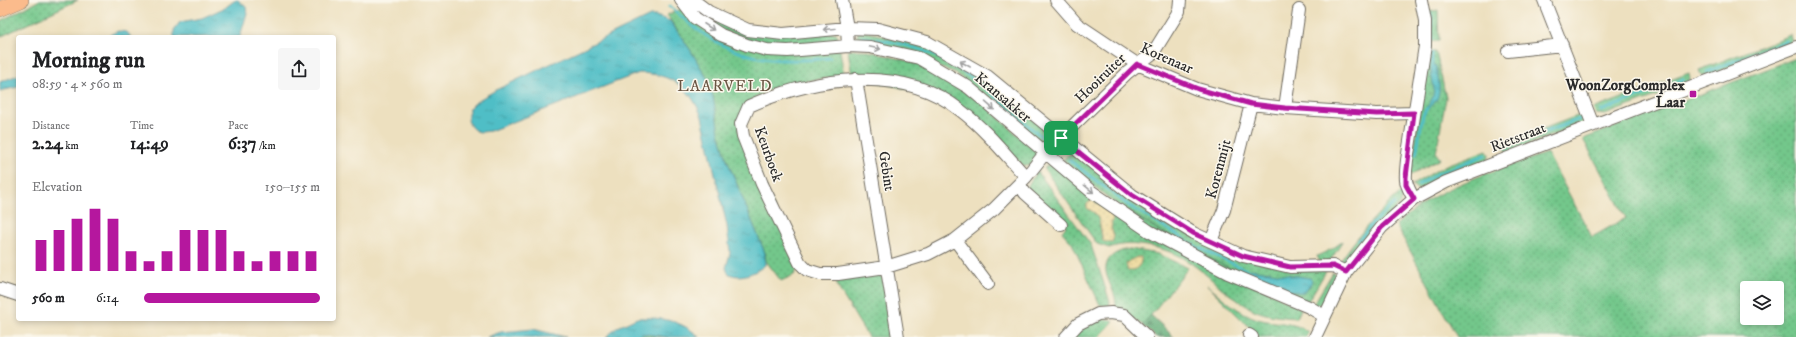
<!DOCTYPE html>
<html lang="en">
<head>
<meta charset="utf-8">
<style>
	:root { --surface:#fff; --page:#f6f6f6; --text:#202124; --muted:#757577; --accent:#b5179e }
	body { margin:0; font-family:"IM FELL DW Pica",serif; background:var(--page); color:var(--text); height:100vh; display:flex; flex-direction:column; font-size:15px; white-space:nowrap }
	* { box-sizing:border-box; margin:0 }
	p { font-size:13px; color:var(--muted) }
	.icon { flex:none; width:22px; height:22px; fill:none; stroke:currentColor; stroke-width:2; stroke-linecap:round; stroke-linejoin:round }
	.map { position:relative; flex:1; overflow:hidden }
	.panel { position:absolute; left:16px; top:35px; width:320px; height:286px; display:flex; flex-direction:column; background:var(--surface); border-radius:4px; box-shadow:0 2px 6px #0003 }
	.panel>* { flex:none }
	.fabs { position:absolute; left:1740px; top:281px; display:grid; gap:8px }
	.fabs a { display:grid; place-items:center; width:44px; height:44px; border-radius:4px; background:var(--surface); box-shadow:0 2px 6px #0003; font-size:20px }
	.pin { position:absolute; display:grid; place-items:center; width:34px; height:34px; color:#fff; margin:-17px; border-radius:8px; box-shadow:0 2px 6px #0006 }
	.round { display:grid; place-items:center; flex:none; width:42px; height:42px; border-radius:4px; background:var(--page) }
	.headline { display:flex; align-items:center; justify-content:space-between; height:68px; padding:0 16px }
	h1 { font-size:22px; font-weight:700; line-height:30px }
	.figures { display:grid; grid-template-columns:repeat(3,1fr); gap:6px; height:68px; padding:4px 16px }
	.figures div { display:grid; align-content:center }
	.figures b { font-size:17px; font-weight:700 }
	.figures small { font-size:11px; font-weight:400 }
	.figures p { font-size:11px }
	.chart { height:112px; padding:8px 16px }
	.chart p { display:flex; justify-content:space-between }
	.chart svg { width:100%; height:72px; margin-top:4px; stroke:var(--accent); stroke-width:6 }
	ul { padding:0 16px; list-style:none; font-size:13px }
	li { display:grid; grid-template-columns:64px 48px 1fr; align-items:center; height:30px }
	li i { height:10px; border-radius:5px; background:var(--accent) }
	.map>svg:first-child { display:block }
</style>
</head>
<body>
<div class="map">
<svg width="1796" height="337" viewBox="0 0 1796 337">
	<defs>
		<pattern id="grass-dots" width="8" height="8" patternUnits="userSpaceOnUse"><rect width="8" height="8" fill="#73c78b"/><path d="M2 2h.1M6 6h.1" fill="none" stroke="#5fa272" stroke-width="1.8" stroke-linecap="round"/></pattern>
		<pattern id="forest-firs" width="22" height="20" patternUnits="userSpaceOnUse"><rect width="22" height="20" fill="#5eac77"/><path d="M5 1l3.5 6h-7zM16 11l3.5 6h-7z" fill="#4e8c62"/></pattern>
		<pattern id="sand-dots" width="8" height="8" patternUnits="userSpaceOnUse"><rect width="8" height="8" fill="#eeda9e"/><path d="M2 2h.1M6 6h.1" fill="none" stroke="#cb8" stroke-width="1.8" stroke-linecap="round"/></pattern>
		<pattern id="water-ripples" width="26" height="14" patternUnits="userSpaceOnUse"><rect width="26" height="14" fill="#50bec6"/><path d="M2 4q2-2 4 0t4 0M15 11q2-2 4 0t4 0" fill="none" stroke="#439ba1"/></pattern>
	</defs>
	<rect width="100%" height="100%" fill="#fbf7ec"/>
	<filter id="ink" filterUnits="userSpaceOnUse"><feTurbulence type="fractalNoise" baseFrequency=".025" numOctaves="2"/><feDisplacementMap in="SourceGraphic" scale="8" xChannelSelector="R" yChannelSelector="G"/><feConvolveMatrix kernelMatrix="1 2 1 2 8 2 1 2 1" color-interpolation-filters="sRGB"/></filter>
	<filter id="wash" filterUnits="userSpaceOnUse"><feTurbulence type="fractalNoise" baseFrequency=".012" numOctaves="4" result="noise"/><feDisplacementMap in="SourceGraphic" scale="16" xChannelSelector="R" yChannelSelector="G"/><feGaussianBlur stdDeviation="0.9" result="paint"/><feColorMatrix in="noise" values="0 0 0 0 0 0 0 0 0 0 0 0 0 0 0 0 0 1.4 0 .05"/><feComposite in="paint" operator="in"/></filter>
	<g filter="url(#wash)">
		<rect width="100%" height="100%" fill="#ede0bf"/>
		<path fill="url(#grass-dots)" stroke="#4f795b" fill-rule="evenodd" d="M40,0h38l-78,37v-16z
			M687,2l51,28 98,3 2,3 -1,4 -3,3 -49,5 -25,-3 -48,-19z
			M681,9l40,31 119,10 4,26c-25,3 -68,7 -88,21 -7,5 -12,16 -17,23l59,148 -4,7 -13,6 -15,-20 -1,-8 -38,-93 -8,-28 -6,-35 -5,-17 -17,-29 -24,-36z
			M1438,10l1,31 -10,1 -1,-30z
			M863,31l71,17 58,38 52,43 5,8 -4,6h-3l-88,-71 -94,-30 -4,-3 2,-7z
			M1790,35l2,5 -3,5 -82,31 -6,-1 -2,-5z
			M848,50h16l60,15 58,38 57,51 -10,12 -6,-1 -68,-64 -103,-25z
			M1428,52h8l10,46 -10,55 4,6 -30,16z
			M1796,58v279h-339l-61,-112c11,-9 22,-19 34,-26 36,-21 78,-32 117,-46l45,84 34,-19 -43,-79zM1747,288h30v30h-30z
			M1689,73l1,5 -2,6 -83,31 -9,-1 -3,-5z
			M1585,113l1,5 -5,6 -72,28 -4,-2 -2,-6z
			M1487,150l2,5 -1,5 -70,30 -6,-5 32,-19z
			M1069,154l6,2 138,92 113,22 -1,3 -18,30 -113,-51 -82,-51 -49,-41zM1269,272l40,6 -8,14 -9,-1 -43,-18z
			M1048,165l7,1 27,21 219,122 -4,9c-15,-1 -31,-2 -45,-9 -40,-21 -55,-55 -104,-63 -15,-2 -25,-3 -39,2l-12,-4 -52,-74v-3zM1095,213l16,9v6l3,8 -12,2 -3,-18z
			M1036,172h2l53,73 19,57 -1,4 -9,-1 -28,-62 -10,-11 4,-6 -38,-37v-4z
			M1401,192l2,4 -2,7 -56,61 -7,1c18,-28 38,-51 63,-73z
			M1343,241l-13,20 -10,1 -3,-6 15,-7z
			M1130,249l28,5 30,14 -45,57 -26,-15c-2,-5 -1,-9 -2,-13 -2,-7 -6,-14 -8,-21 -5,-17 8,-25 23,-27z
			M1333,272l5,5c-5,11 -10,31 -25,28z
			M878,274l5,4 10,59h-25l-31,-51v-8z
			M1207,285c14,12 32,28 51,34 16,5 37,2 50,13l-2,5h-47z
			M1108,319l6,2 -15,16h-28c12,-12 20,-17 37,-18z
			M645,334l23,3h-34z"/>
		<path fill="url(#forest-firs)" stroke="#446c51" d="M1151,315l23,22h-18l-14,-12z"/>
		<path fill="url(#sand-dots)" stroke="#8c8264" d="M1092,200l21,16 -2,12 3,8 -2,7 -9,-2 -4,-21 -4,-7 -8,-5v-4z
			M1137,257h4c1,9 -5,13 -13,14l-2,-7 3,-3z"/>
		<path fill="url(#water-ripples)" stroke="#3e7478" d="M238,0l8,7 1,6 -7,24h-66v-7l6,-8 22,-4 24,-11 8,-6z
			M650,16h6l14,5 21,30 17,29 5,17 6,35 8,28 38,93v12c-9,8 -26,15 -37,8l-2,-5 4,-15 -3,-27 -25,-109c-12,-30 -30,-43 -63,-44l-149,58c-2,0 -6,1 -9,1 -13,-1 -17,-17 -9,-26 6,-7 16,-11 24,-16z
			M118,31l9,1 4,5h-26z
			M1432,63l4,3c3,18 9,34 -11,44 3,-5 7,-9 8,-15 3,-11 -5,-21 -1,-32z
			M18,75v12l-18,4v-9z
			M1250,269l60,9 2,2c-1,4 -4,10 -9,12 -11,3 -44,-14 -54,-19l-2,-2z
			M637,318c23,-1 45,2 62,19h-31l-23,-3 -11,3h-28l12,-10z
			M533,329l33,8h-79l14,-5z"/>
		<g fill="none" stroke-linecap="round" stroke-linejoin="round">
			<path stroke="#50bec6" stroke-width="3" d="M670,6c50,49 91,60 160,52
				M1431,14l1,26
				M862,37c27,4 56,9 80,22 37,19 69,53 101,79
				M1432,53v13
				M1707,72l79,-31
				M1601,111l82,-31
				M1506,147l74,-28
				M1416,154l7,-39 4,-7
				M1069,160l59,45 69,42 54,25
				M1418,185l19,-11 48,-19
				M1359,240l14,-17 22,-20"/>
		</g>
	</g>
	<g filter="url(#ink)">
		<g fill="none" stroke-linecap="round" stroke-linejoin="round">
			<g stroke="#6f6a5f" stroke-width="14">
				<path id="minor" d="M681,0l14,18 26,17 26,10 20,5 21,1 60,-5 22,1 49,11 49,29 124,105 57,39 79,42 81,34 15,9
					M693,0l16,12 39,18 35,4 64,-6 31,1 49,13 60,34 145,119 61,38 50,23 47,11 43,-1 13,6
					M842,0l5,28 1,18
					M1056,0l21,24 60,40 60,25 54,15 34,4 92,6 37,-1
					M1544,0l49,125
					M1508,51l54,-6
					M856,79l42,258
					M1285,108l14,-98
					M1026,177c-21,-23 -41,-48 -66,-67 -59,-47 -148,-32 -211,-4l-8,18 2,12 19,48 38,79 7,7 13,4h18l48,-7 42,-13 27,-14 39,-31 32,-32 20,-25 81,-79 26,-20 26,-42 1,-11
					M1019,184l6,9 36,32
					M1414,199c-10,-18 -9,-19 -7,-39l18,-114v-25l-4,-21
					M955,240l33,44
					M1211,241l13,-31 27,-106
					M0,289l18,6
					M1249,335l3,2
					M1066,337l12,-13 20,-10 13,-1 13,2 23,22
					M1315,337l31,-65 36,-45 32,-28 32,-17 350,-135"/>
			</g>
			<g stroke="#6f6a5f" stroke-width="16">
				<path id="major" d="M0,9l21,-9"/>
			</g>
			<use href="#minor" stroke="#fff" stroke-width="12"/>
			<use href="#major" stroke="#fbbb8c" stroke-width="15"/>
		</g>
		<defs><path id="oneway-shaft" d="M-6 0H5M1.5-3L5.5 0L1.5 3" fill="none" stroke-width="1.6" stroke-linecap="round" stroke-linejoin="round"/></defs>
		<g stroke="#a0a0a0">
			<use href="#oneway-shaft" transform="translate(709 27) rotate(33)"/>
			<use href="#oneway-shaft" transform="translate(829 29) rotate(175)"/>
			<use href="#oneway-shaft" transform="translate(875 48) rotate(12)"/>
			<use href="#oneway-shaft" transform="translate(965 64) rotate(-150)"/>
			<use href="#oneway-shaft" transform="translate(990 106) rotate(41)"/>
			<use href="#oneway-shaft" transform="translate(1089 189) rotate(39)"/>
		</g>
	</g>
	<g fill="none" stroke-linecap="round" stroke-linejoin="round" filter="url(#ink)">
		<g stroke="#fff" stroke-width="8">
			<path id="route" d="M1137,64l61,25 53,15 34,4 92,6 37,-1 -8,64v8l8,14 -32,28 -36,45 -13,-6 -43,1 -47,-11 -50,-23 -61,-38 -71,-57z"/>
		</g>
		<use href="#route" stroke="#b5179e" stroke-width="5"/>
	</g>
	<rect fill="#b5179e" stroke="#fbf7ec" stroke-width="1.5" x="1689" y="90" width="8" height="8" rx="2"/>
	<g text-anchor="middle" stroke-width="3" stroke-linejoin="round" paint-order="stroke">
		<g font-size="15" fill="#2b2b2b" stroke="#fbf7ec">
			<text transform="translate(1167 58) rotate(24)" y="5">Korenaar</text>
			<text transform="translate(1100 78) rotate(-44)" y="5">Hooiruiter</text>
			<text transform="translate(1003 97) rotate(40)" y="5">Kransakker</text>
			<text transform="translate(1518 137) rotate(-21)" y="5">Rietstraat</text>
			<text transform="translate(769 154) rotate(70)" y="5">Keurboek</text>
			<text transform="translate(1218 169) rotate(-75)" y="5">Korenmijt</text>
			<text transform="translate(887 171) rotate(81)" y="5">Gebint</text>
		</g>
		<g font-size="15" font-weight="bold" fill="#2b2b2b" stroke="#fbf7ec" text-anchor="end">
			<text x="1685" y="90">WoonZorgComplex<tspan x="1685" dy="17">Laar</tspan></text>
		</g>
		<g font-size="16" letter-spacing="1" fill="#695442" stroke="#fbf7ec">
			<text x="725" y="91">LAARVELD</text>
		</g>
	</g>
</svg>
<div class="fabs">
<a><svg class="icon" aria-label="layers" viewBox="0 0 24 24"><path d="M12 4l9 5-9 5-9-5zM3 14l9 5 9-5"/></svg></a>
</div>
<div class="pin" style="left:1061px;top:138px;background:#1e9e55"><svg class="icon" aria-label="arrive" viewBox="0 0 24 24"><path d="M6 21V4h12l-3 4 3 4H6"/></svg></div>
<section class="panel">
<div class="headline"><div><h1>Morning run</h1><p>08:59 · 4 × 560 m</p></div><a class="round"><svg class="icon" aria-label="share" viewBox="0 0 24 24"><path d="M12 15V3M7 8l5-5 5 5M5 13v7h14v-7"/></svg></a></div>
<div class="figures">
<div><p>Distance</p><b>2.24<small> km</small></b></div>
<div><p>Time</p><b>14:49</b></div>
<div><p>Pace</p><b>6:37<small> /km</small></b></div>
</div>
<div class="chart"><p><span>Elevation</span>150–155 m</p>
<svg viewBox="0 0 160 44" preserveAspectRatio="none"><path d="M5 44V25M15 44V19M25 44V12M35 44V6M45 44V12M55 44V32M65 44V38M75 44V32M85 44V19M95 44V19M105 44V19M115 44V32M125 44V38M135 44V32M145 44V32M155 44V32"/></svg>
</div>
<ul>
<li><b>560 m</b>6:14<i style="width:100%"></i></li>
</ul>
</section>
</div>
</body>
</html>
